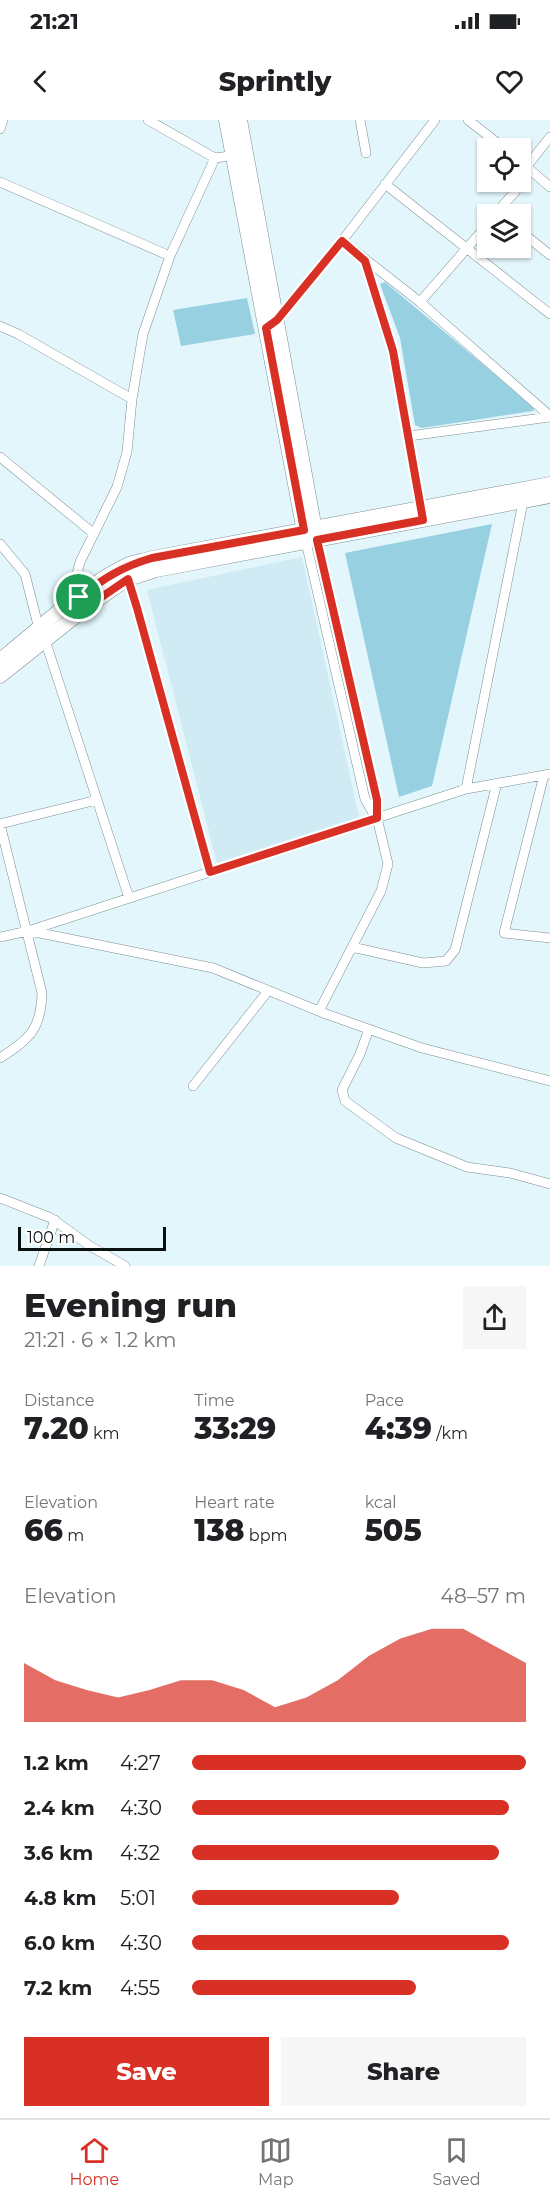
<!DOCTYPE html>
<html lang="en">
<head>
<meta charset="utf-8">
<style>
	:root { --surface:#fff; --page:#f6f6f6; --text:#202124; --muted:#757577; --line:#e0e0e0; --accent:#d93025 }
	body { margin:0; font-family:Montserrat,sans-serif; background:var(--page); color:var(--text); height:100vh; display:flex; flex-direction:column; font-size:22px; white-space:nowrap }
	* { box-sizing:border-box; margin:0 }
	p { font-size:20px; color:var(--muted) }
	.icon { flex:none; width:33px; height:33px; fill:none; stroke:currentColor; stroke-width:2; stroke-linecap:round; stroke-linejoin:round }
	.map { position:relative; height:1146px; overflow:hidden }
	.side { display:flex; flex-direction:column; background:var(--surface); flex:1 }
	.side>* { flex:none }
	.controls { position:absolute; left:477px; top:18px; display:grid; gap:12px }
	.controls a { display:grid; place-items:center; width:54px; height:54px; border-radius:0px; background:var(--surface); box-shadow:0 2px 4px #0004; font-size:30px }
	.scale { position:absolute; left:18px; bottom:15px; width:148px; box-sizing:border-box; padding-left:6px; border:3px solid #0a1012; border-top:0; font-size:16px; line-height:21px; white-space:nowrap; color:#0a1012; -webkit-text-stroke:4px #fff; paint-order:stroke }
	.pin { position:absolute; display:grid; place-items:center; width:51px; height:51px; color:#fff; margin:-26px; border:3px solid #fff; border-radius:50%; box-shadow:0 2px 6px #0007 }
	.round { display:grid; place-items:center; flex:none; width:63px; height:63px; border-radius:0px; background:var(--page) }
	.head { display:flex; align-items:center; justify-content:space-between; height:102px; padding:0 24px }
	h1 { font-size:33px; font-weight:800; line-height:45px }
	.metrics { display:grid; grid-template-columns:repeat(3,1fr); gap:9px; height:102px; padding:6px 24px }
	.metrics div { display:grid; align-content:center }
	.metrics b { font-size:30px; font-weight:800 }
	.metrics small { font-size:16px; font-weight:400 }
	.metrics p { font-size:16px }
	.chart { height:168px; padding:12px 24px }
	.chart p { display:flex; justify-content:space-between }
	.chart svg { width:100%; height:108px; margin-top:6px; fill:var(--accent); opacity:.7 }
	.primary-button { display:flex; gap:12px; margin-top:auto; padding:12px 24px }
	.primary-button a { flex:1; height:69px; border-radius:0px; background:var(--accent); color:#fff; font-size:24px; font-weight:800; line-height:69px; text-align:center }
	.primary-button a+a { background:var(--page); color:var(--text) }
	ul { padding:0 24px; list-style:none; font-size:20px }
	li { display:grid; grid-template-columns:96px 72px 1fr; align-items:center; height:45px }
	li i { height:15px; border-radius:8px; background:var(--accent) }
	.status { display:flex; justify-content:space-between; align-items:center; height:42px; padding:0 30px; background:var(--surface); direction:ltr }
	.status svg { height:16px; fill:currentColor }
	header { display:flex; justify-content:space-between; align-items:center; height:78px; padding:0 24px; background:var(--surface); font-size:27px; font-weight:800 }
	.tab-bar { display:flex; justify-content:space-around; align-items:center; height:84px; border-top:2px solid var(--line); background:var(--surface); font-size:16px; color:var(--muted) }
	.tab-bar a { display:grid; justify-items:center; gap:3px }
	.tab-bar .current { color:var(--accent) }
	.map>svg:first-child { display:block }
</style>
</head>
<body>
<div class="status"><b>21:21</b><svg viewBox="0 0 49 12"><path d="M0 12V9h3v3zM5 12V6h3v6zM10 12V3h3v9zM15 12V0h3v12zM26 1h20v11H26zM47 4h2v5h-2z"/></svg></div>
<header><svg class="icon" aria-label="back" viewBox="0 0 24 24"><path d="M15 5l-7 7 7 7"/></svg>Sprintly<svg class="icon" aria-label="heart" viewBox="0 0 24 24"><path d="M12 20l-8-8c-3-5 5-10 8-4 3-6 11-1 8 4z"/></svg></header>
<div class="map">
<svg width="550" height="1146" viewBox="0 0 550 1146">
	<rect width="100%" height="100%" fill="#e3f6fb"/>
	<path fill="#d0ebf3" d="M302,437l57,260 -142,46 -70,-273z"/>
	<path fill="#97d0e1" d="M385,162l150,126 -2,3 -111,17 -7,-3 -15,-87 -20,-54z
		M247,178l8,36 -74,12 -8,-36z
		M492,404l-60,262 -33,11 -54,-244z"/>
	<g fill="none" stroke-linecap="round" stroke-linejoin="round">
		<g stroke="#7d8e93" stroke-width="10">
			<path id="street" d="M148,0l67,38 22,-3
				M360,0l6,33
				M468,0l36,28
				M0,9l3,-9
				M520,41l30,26
				M520,60l7,-14 23,-29
				M0,62l170,74
				M385,64l165,130
				M495,94l20,-22 5,-10
				M520,111l30,24
				M342,121l78,61 130,114
				M365,141l28,90 29,162
				M420,182l68,-78
				M275,202l67,-81 93,-121
				M0,206l18,8 114,65
				M409,316l141,-19
				M0,337l93,76
				M317,420l60,260v18l11,46 -7,27 -62,120
				M306,422l59,257 11,19
				M0,424l25,30 14,55 6,11 84,258
				M128,459l9,29 73,264
				M87,487l-8,-10 -3,-19 4,-16 37,-75 10,-35 5,-53 11,-65 27,-78 45,-98
				M544,655l-40,158 46,5
				M466,669l58,-292
				M0,704l42,169c-1,36 -12,46 -42,65
				M0,704l97,-24
				M30,811l183,37 113,46 96,34 128,33
				M0,817l28,-6 438,-142 84,-15
				M352,827l71,16 23,-2 9,-11 42,-167
				M369,909l-9,25 -18,36 3,11 51,37 71,29 43,6 40,11
				M193,966l75,-95
				M0,1078l51,20 39,28 35,20
				M39,1146l16,-46"/>
		</g>
		<g stroke="#7d8e93" stroke-width="15">
			<path id="secondary" d="M226,0l79,417
				M240,0l76,415
				M0,540c38,-30 82,-73 125,-94 8,-4 18,-5 27,-8l398,-74
				M0,556l87,-69 27,-19 14,-9 28,-9 394,-74"/>
		</g>
		<use href="#street" stroke="#fff" stroke-width="9"/>
		<use href="#secondary" stroke="#fff" stroke-width="14"/>
	</g>
	<g fill="none" stroke-linecap="round" stroke-linejoin="round">
		<g stroke="#fff" stroke-width="12">
			<path id="route" d="M342,121l23,20 28,90 30,169 -106,20 60,260v18l-167,54 -73,-264 -9,-29 -41,28 -8,-10c26,-19 42,-30 73,-39l152,-28 -38,-202 11,-8z"/>
		</g>
		<use href="#route" stroke="#d93025" stroke-width="8"/>
	</g>
</svg>
<div class="controls">
<a><svg class="icon" aria-label="locate" viewBox="0 0 24 24"><circle cx="12" cy="12" r="6"/><path d="M12 2v4M12 18v4M2 12h4M18 12h4"/></svg></a>
<a><svg class="icon" aria-label="layers" viewBox="0 0 24 24"><path d="M12 4l9 5-9 5-9-5zM3 14l9 5 9-5"/></svg></a>
</div>
<div class="scale">100 m</div>
<div class="pin" style="left:79px;top:477px;background:#1e9e55"><svg class="icon" aria-label="arrive" viewBox="0 0 24 24"><path d="M6 21V4h12l-3 4 3 4H6"/></svg></div>
</div>
<section class="side">
<div class="head"><div><h1>Evening run</h1><p>21:21 · 6 × 1.2 km</p></div><a class="round"><svg class="icon" aria-label="share" viewBox="0 0 24 24"><path d="M12 15V3M7 8l5-5 5 5M5 13v7h14v-7"/></svg></a></div>
<div class="metrics">
<div><p>Distance</p><b>7.20<small> km</small></b></div>
<div><p>Time</p><b>33:29</b></div>
<div><p>Pace</p><b>4:39<small> /km</small></b></div>
</div>
<div class="metrics">
<div><p>Elevation</p><b>66<small> m</small></b></div>
<div><p>Heart rate</p><b>138<small> bpm</small></b></div>
<div><p>kcal</p><b>505</b></div>
</div>
<div class="chart"><p><span>Elevation</span>48–57 m</p>
<svg viewBox="0 0 160 44" preserveAspectRatio="none"><path d="M0 44V20L10 27L20 31L30 34L40 31L50 27L60 27L70 31L80 38L90 34L100 27L110 17L120 10L130 6L140 6L150 13L160 20V44z"/></svg>
</div>
<ul>
<li><b>1.2 km</b>4:27<i style="width:100%"></i></li>
<li><b>2.4 km</b>4:30<i style="width:95%"></i></li>
<li><b>3.6 km</b>4:32<i style="width:92%"></i></li>
<li><b>4.8 km</b>5:01<i style="width:62%"></i></li>
<li><b>6.0 km</b>4:30<i style="width:95%"></i></li>
<li><b>7.2 km</b>4:55<i style="width:67%"></i></li>
</ul>
<div class="primary-button"><a>Save</a><a>Share</a></div>
</section>
<nav class="tab-bar">
<a class="current"><svg class="icon" aria-label="home" viewBox="0 0 24 24"><path d="M3 11l9-7 9 7M6 9v11h12V9"/></svg>Home</a>
<a><svg class="icon" aria-label="map" viewBox="0 0 24 24"><path d="M3 6l6-2 6 2 6-2v14l-6 2-6-2-6 2zM9 4v14M15 6v14"/></svg>Map</a>
<a><svg class="icon" aria-label="saved" viewBox="0 0 24 24"><path d="M7 4h10v16l-5-4-5 4z"/></svg>Saved</a>
</nav>
</body>
</html>
